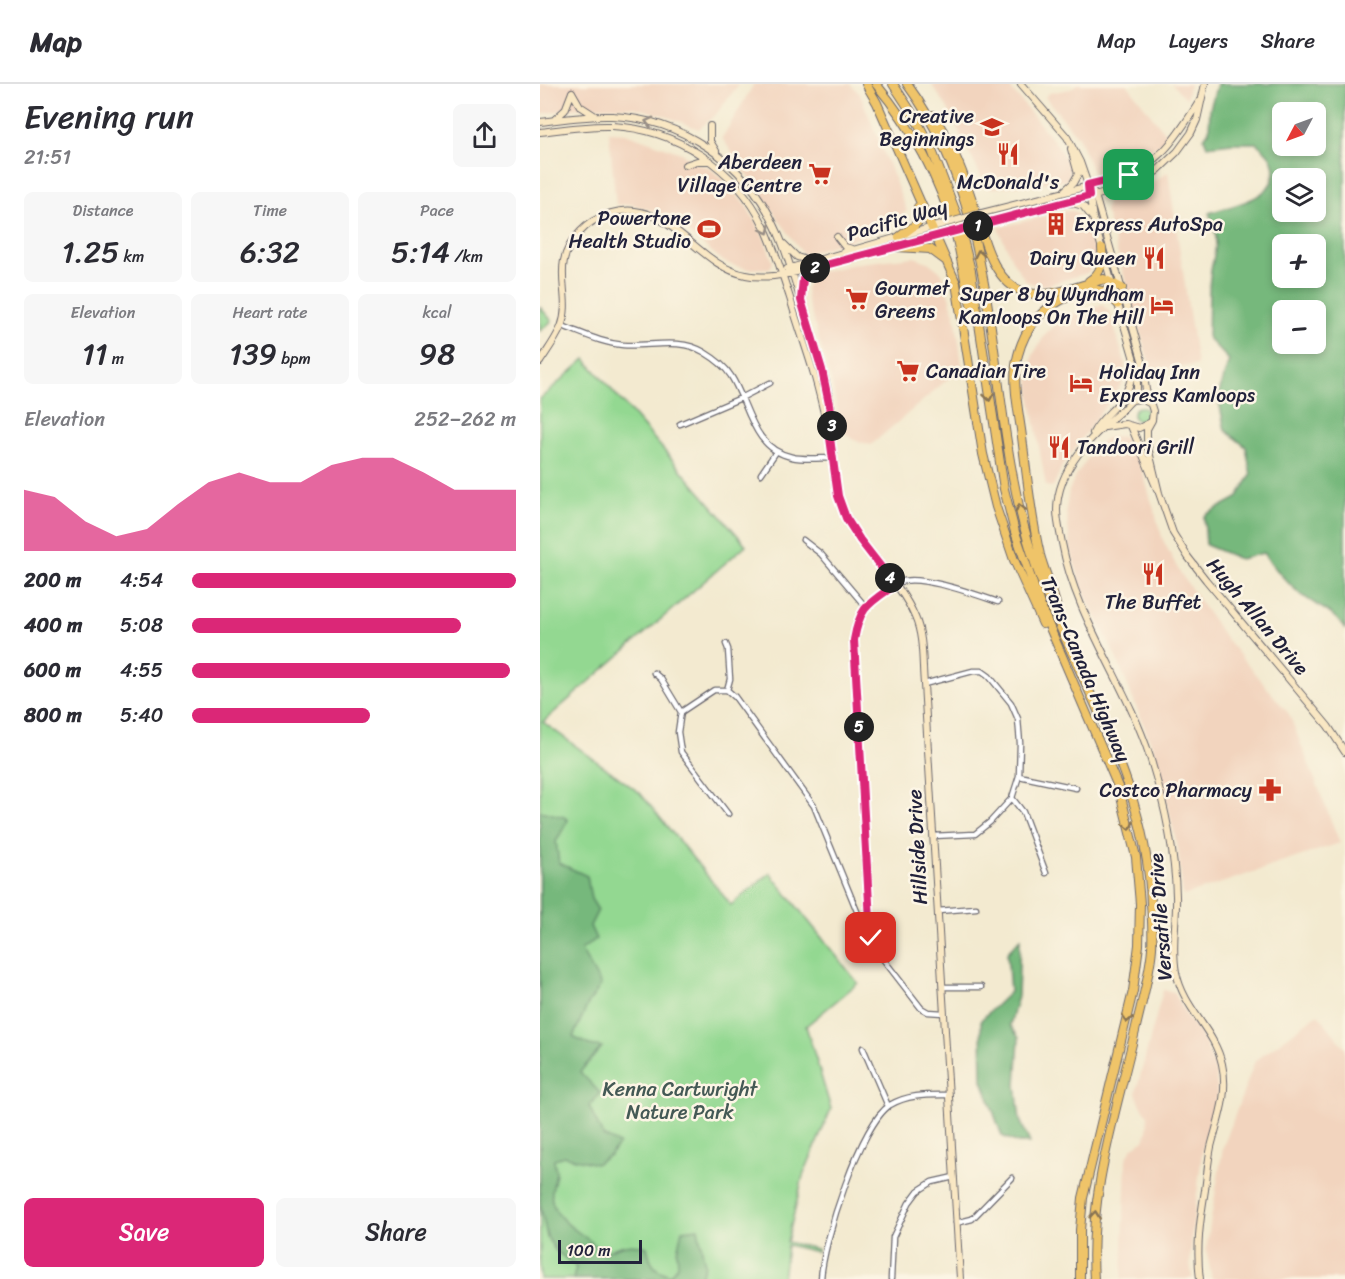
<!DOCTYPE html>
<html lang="en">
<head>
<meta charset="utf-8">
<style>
	:root { --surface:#fff; --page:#f7f7f7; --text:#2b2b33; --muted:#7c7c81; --line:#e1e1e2; --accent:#db2777 }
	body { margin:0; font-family:Sriracha,sans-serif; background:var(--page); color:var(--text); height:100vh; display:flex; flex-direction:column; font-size:22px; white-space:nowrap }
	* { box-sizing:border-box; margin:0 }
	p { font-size:20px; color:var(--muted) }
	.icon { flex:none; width:33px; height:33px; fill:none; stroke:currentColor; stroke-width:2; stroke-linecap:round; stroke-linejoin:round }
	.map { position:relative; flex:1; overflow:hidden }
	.drawer { display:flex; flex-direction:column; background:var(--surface); width:540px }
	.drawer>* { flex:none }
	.needle { width:39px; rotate:229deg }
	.controls { position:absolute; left:732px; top:18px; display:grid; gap:12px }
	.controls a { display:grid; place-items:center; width:54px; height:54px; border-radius:9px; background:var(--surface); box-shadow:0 3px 9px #0003; font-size:30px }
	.scale { position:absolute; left:18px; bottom:15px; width:84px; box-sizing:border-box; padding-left:6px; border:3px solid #22223b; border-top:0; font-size:16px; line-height:21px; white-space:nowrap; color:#22223b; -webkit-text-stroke:4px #fcf5e5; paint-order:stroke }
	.pin { position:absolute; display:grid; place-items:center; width:51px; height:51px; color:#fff; margin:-26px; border-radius:12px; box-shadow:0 3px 9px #0006 }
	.km { position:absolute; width:30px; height:30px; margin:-15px; border-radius:50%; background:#222; color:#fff; font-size:16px; line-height:30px; text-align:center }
	.round { display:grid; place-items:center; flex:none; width:63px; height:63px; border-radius:9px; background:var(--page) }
	.headline { display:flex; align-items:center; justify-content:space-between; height:102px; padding:0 24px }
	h1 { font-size:33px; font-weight:600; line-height:45px }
	.stats { display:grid; grid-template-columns:repeat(3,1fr); gap:9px; height:102px; padding:6px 24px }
	.stats div { display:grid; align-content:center; border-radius:9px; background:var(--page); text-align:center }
	.stats b { font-size:30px; font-weight:600 }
	.stats small { font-size:16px; font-weight:400 }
	.stats p { font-size:16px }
	.chart { height:168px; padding:12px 24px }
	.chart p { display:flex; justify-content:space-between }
	.chart svg { width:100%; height:108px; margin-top:6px; fill:var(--accent); opacity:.7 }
	.primary-button { display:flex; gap:12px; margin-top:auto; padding:12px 24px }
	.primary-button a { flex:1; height:69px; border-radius:9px; background:var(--accent); color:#fff; font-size:24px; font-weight:600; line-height:69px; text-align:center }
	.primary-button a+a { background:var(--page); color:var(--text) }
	ul { padding:0 24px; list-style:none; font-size:20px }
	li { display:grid; grid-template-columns:96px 72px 1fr; align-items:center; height:45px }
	li i { height:15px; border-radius:8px; background:var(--accent) }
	header { display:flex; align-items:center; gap:36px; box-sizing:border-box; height:84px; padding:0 30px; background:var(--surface); border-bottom:2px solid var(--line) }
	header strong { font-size:28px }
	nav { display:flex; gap:33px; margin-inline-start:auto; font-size:21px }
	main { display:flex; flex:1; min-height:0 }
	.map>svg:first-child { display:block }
</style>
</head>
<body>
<header>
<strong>Map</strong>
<nav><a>Map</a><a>Layers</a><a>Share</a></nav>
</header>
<main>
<section class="drawer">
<div class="headline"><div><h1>Evening run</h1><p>21:51</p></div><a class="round"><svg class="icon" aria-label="share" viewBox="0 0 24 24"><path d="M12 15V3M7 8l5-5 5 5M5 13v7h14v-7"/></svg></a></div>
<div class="stats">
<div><p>Distance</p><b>1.25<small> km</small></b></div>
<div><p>Time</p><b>6:32</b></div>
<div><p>Pace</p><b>5:14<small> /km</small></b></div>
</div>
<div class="stats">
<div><p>Elevation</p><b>11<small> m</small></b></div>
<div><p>Heart rate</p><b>139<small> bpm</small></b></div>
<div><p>kcal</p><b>98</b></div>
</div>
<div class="chart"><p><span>Elevation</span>252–262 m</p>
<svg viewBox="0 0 160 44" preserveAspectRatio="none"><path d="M0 44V19L10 22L20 32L30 38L40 35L50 25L60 16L70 12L80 16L90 16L100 9L110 6L120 6L130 12L140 19L150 19L160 19V44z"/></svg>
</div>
<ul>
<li><b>200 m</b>4:54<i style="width:100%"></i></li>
<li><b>400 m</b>5:08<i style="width:83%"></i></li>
<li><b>600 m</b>4:55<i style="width:98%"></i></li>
<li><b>800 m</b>5:40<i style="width:55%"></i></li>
</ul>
<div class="primary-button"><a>Save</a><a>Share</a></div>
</section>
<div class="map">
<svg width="805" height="1195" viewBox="0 0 805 1195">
	<rect width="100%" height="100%" fill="#fcf5e5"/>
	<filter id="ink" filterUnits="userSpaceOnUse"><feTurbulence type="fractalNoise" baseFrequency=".0167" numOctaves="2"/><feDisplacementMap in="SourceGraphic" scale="12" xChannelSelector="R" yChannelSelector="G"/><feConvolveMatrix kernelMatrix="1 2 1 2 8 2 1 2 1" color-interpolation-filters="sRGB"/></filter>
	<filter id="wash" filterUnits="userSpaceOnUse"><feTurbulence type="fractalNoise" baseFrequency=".008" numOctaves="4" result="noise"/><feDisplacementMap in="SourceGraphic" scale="24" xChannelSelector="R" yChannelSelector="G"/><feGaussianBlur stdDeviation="1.35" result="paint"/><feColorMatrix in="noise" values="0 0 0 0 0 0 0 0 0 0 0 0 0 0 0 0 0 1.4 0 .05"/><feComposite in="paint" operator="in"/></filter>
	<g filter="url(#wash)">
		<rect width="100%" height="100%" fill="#f3ead0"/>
		<path fill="#f2d4be" d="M0,0h199l-23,30 -17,15 -36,-14 -30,-8 -45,-1 -48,8z
			M214,0h96l10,10 47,117 -26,20 -78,23 -81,-116z
			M391,0h76l50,61 12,22v13l-82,9 -40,-82z
			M537,0h50l42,54 -4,4 -12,5 -11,12 -14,11 -20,6 -7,1 -4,-1 -4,-4 -15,-35 -33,-40 4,-4 22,-4z
			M632,0h18l-4,14z
			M69,48l16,1 56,20 18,12 9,2 13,11 26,29 17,31 9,24 -3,6 -22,1 -16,-4 -9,-4 -56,-46 -36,-11 -15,1z
			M628,88l29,193 -47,6 -2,-12 -43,-150 3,-9 38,-13z
			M525,127h8l12,9 11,33 -3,14 -6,6 -39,12h-12l-10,-4 -13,-19 -15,-34z
			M374,173l14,5 14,11 14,47 6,47 -91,78 -17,-5 -8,-6 -6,-13 -8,-37 -25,-85 -1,-11 6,-12 5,-3 42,-10z
			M562,221l7,6 16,51v10l-4,13 -59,81 -9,21 -7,-1 -16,-91 -1,-23 4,-17 13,-22 20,-16z
			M574,352l9,1 9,10 11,26 20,67 16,31 44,64 66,79 51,129 -157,53 -5,-47 -23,-96 -39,-96 -34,-68 -11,-38 -5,-41 3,-19 6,-14 19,-28 11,-10z
			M623,906l11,2 14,26 17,24 11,32 1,23 -14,48 -11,89 -2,27 2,18h-70l4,-120 6,-11 12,-8 3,-8 1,-16 -10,-16 -2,-8z
			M778,930l27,34v231h-133l-6,-30 17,-102 32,-86z"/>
		<path fill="#93d891" stroke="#5a7d66" stroke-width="1.5" d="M0,223l12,14 -12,10z
			M45,275l161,186 -203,177 97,71 91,112 39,-32 88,110 -52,43 25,83 -28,67 -16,66 30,7v3l-30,-7 -4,34h-243v-880z
			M593 330a7 7 0 1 1 14 0a7 7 0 1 1-14 0Z"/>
		<path fill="#76b87b" stroke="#4c6d5b" stroke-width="1.5" fill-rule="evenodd" d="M677,0h128v546c-10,-19 -32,-25 -47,-38 -14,-12 -24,-25 -35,-39l-23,6 -34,-14 -2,-28 3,-3 30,-16 14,-23 -5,-28 -21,-17 -7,-34 11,-36 -21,-22c1,-20 0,-41 2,-61 4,-31 12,-32 -1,-64 24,-8 76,-15 63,-53 -3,-6 -11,-13 -16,-17h-24l-25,3 -3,-8 5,-7 1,-22zM742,28h34v34h-34zM742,94h34v34h-34zM742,160h34v34h-34zM742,226h34v34h-34z
			M0,727l24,6 4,3 -12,22 3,21 28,13 4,23 7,11 -8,16 6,13 -15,11 20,35 -13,19 -15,33 16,8 13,2 -22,25 20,21 -11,13 14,30 16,8 -9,11 -14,9 -32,-8 -10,3c0,4 2,9 2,14 -1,9 -6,17 -4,27 5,25 37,35 51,53 16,-7 27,-12 44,-6 4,17 5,22 23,28l8,-11 -1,-13 5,-21 16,-2 7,37 -5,14h-127l3,-12 -21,-17 -8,-13 -7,-34z
			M480,855l-2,57 -8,29 9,13 -3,47 4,35 10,23h-12l-16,-7 -20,-56 -1,-60 29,-28 -3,-39z"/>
	</g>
	<g filter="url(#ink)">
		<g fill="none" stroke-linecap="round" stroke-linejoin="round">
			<g stroke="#6b686f" stroke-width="7">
				<path id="street" d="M22,242c20,7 39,17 61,19 27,2 56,-8 81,7 10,6 21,14 27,24 18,28 21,73 61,81 12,3 28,1 41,1
					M140,340l61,-26 29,-15
					M221,390l15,-22
					M263,456l18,14 44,52
					M186,560l2,5 2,30 -3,11
					M114,589l7,6 20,33
					M384,600l49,-13h9l7,5 22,27 7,16 2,24 -1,33 -7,22 -22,24 -15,12 -42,2
					M479,692l57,12
					M472,714l11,14 23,61
					M188,730l-47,-62 -3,-20 3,-20 33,-22h13l8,7 79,109 47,115 19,34 41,53 7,4 15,1
					M398,827l38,-3
					M331,853l-17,-297c4,-24 7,-31 27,-45 6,-4 12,-10 19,-13 20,-8 77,13 98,20
					M402,903h39
					M323,964l25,58
					M416,1139l16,-4 40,-41
					M281,1195c2,-37 39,-154 69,-174 18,-11 38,-10 58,-10
					M351,1195l2,-42 16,-34 9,-12 14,-9 22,-5"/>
			</g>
			<g stroke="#6b686f" stroke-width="8">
				<path id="secondary" d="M481,0l46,53 13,25 8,23 5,33 44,152v19l-5,11
					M32,8l8,14 14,9
					M15,35l10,-9 7,-18
					M0,38c24,-3 48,-7 72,-6 69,3 133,46 162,108 14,28 21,60 31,90 11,34 32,89 25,124
					M170,42v15l6,10
					M0,48c24,-3 48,-7 72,-6 64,3 124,42 152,100 11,23 18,48 26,72 7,25 16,49 23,73 7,22 11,45 17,66 5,19 3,40 8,58 13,49 58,77 77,122 9,20 7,46 9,67l36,595
					M145,81l12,-4h12
					M548,101l7,10 47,165 4,30 7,21 -1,9 -5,9v14l12,50 14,40 15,24 18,23 122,146 17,26
					M525,106l8,-7 5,-9 -7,-25
					M529,118l14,4 9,11
					M442,129l135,-34c44,-15 58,-40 82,-77
					M445,140l136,-35 23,-10 13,-8 20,-19 14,-19 6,-13 8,-36
					M297,153l8,10 7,2
					M244,160l13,13 13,4
					M247,185l160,-46
					M261,211l2,-16 9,-9
					M0,278c7,-11 16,-23 21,-35 13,-33 -14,-61 19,-95 8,-9 19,-15 31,-19 57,-17 85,53 135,62 26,6 64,-6 89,-13 38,-10 77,-20 115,-29
					M609,319l-8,-4 -9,1c-4,3 -6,7 -10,10 -29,25 -65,58 -65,100 0,11 3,22 5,33 14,76 64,140 88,214 14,45 25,91 26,139 1,25 -5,51 0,76 8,38 38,57 46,92 7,30 -4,55 -11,83 -3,14 -4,29 -6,43 -5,30 -9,58 -5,89
					M591,342l26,63
					M565,343l20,-3 14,4 10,-5
					M553,349c7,-15 22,-23 31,-37 6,-9 8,-21 10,-32"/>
			</g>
			<g stroke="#6b686f" stroke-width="10">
				<path id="highway" d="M326,0l11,19 79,180 27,171 13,53 18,53 29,64
					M336,0c37,44 64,96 80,152 6,22 8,46 15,68
					M353,0l23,35 15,29 26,67 14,56 33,218 11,43 26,75 78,182 17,68 4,47 -1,41 -6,46 -50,207 -3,32v49
					M367,0c100,136 76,313 124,467 38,120 116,222 120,353 1,14 2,29 1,44 -2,26 -10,53 -16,79 -19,83 -48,166 -42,252
					M393,31c16,23 28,52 37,79 11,31 19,91 58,99 24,5 52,-8 76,-14l18,9
					M359,153l15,-11 5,-5 -1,-14
					M357,163l33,2 15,11
					M549,197c13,-8 14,-19 13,-33
					M517,524c-4,-18 -12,-35 -17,-53 -9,-38 -13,-78 -18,-118 -3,-25 -11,-56 -4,-82 7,-28 25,-48 52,-59 23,-9 31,-11 48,8"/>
			</g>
			<use href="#street" stroke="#fff" stroke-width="4.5"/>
			<use href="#secondary" stroke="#f9e7c3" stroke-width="6"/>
			<use href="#highway" stroke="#efc469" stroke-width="8"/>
			<g stroke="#6b686f" stroke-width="8" stroke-linecap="butt">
				<path id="secondary-bridge" d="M407,139l35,-10
					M410,149l35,-9"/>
			</g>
			<use href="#secondary-bridge" stroke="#f9e7c3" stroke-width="6"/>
		</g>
		<defs><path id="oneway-chevron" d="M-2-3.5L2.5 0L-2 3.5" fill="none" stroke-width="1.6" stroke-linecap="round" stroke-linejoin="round" transform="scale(1.5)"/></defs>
		<g stroke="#988e86">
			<use href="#oneway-chevron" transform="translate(109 38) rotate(-166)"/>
			<use href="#oneway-chevron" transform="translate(226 146) rotate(65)"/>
		</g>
		<g stroke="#887352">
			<use href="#oneway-chevron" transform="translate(439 170) rotate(-101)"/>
			<use href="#oneway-chevron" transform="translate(449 313) rotate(81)"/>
			<use href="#oneway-chevron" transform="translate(480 424) rotate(-104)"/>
			<use href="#oneway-chevron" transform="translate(589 742) rotate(76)"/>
			<use href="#oneway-chevron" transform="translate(587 935) rotate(103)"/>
			<use href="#oneway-chevron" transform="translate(555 1131) rotate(-84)"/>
		</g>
	</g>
	<g fill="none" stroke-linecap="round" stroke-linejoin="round" filter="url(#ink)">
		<g stroke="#fff" stroke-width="12">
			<path id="route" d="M331,854l-17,-298c6,-34 14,-36 41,-55l-35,-45 -14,-22 -8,-22 -8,-58 2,-11 -3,-23 -7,-34 -21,-70 2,-21 11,-11 275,-72 -1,-11 41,-10"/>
		</g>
		<use href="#route" stroke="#db2777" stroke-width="8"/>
	</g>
	<defs>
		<g id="school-bare" transform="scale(1.8)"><path d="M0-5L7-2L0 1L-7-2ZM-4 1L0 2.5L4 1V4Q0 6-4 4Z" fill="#c8321e" stroke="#fcf5e5" stroke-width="2.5" paint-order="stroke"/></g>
		<g id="restaurant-bare" transform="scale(1.8)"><path d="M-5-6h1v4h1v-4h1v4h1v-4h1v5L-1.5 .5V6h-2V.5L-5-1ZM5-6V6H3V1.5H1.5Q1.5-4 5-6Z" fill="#c8321e" stroke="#fcf5e5" stroke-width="2.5" paint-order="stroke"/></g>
		<g id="supermarket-bare" transform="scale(1.8)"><path d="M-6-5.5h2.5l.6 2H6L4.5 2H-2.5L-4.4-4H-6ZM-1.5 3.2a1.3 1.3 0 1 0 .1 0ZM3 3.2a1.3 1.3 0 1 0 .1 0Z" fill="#c8321e" stroke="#fcf5e5" stroke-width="2.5" paint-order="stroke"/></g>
		<g id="building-bare" transform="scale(1.8)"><path d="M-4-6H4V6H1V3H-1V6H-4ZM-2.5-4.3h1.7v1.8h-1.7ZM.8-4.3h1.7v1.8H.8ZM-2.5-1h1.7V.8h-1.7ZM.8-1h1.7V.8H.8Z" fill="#c8321e" stroke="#fcf5e5" stroke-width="2.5" paint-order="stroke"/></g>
		<g id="stadium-bare" transform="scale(1.8)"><path d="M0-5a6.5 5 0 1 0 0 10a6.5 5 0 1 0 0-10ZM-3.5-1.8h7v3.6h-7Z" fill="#c8321e" stroke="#fcf5e5" stroke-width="2.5" paint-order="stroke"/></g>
		<g id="hotel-bare" transform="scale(1.8)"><path d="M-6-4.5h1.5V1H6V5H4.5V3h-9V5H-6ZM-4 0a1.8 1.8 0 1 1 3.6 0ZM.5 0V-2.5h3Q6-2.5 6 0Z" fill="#c8321e" stroke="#fcf5e5" stroke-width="2.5" paint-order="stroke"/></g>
		<g id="pharmacy-bare" transform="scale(1.8)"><path d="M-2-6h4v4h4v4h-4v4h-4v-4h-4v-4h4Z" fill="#c8321e" stroke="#fcf5e5" stroke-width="2.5" paint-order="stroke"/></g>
	</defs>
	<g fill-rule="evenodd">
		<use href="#school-bare" x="452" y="43"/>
		<use href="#restaurant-bare" x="468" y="70"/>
		<use href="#supermarket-bare" x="280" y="90"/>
		<use href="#building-bare" x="516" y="140"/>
		<use href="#stadium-bare" x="169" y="145"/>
		<use href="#restaurant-bare" x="614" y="174"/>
		<use href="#supermarket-bare" x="317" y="215"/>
		<use href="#hotel-bare" x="622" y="221"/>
		<use href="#supermarket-bare" x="368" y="287"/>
		<use href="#hotel-bare" x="541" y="299"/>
		<use href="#restaurant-bare" x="519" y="363"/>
		<use href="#restaurant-bare" x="613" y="490"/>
		<use href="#pharmacy-bare" x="730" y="706"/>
	</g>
	<g text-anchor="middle" stroke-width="5" stroke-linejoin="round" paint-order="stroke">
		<g font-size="20" fill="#22223b" stroke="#fcf5e5" text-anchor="end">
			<text x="434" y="39">Creative<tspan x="434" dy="23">Beginnings</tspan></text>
			<text x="262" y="85">Aberdeen<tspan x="262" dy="23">Village Centre</tspan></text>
			<text x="468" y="105" text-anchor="middle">McDonald's</text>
			<text x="151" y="141">Powertone<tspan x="151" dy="23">Health Studio</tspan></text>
			<text x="534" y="147" text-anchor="start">Express AutoSpa</text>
			<text x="596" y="181">Dairy Queen</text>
			<text x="335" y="211" text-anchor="start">Gourmet<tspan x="335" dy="23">Greens</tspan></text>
			<text x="604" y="217">Super 8 by Wyndham<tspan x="604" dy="23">Kamloops On The Hill</tspan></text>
			<text x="386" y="294" text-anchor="start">Canadian Tire</text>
			<text x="559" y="295" text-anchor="start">Holiday Inn<tspan x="559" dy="23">Express Kamloops</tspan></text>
			<text x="537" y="370" text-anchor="start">Tandoori Grill</text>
			<text x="613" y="525" text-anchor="middle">The Buffet</text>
			<text x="712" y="713">Costco Pharmacy</text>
		</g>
		<g font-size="20" fill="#22223b" stroke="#fcf5e5">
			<text transform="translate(357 136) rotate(-16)" y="7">Pacific Way</text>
			<text transform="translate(718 532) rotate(50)" y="7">Hugh Allan Drive</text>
			<text transform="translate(546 585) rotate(67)" y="7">Trans-Canada Highway</text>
			<text transform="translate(377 763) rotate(-93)" y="7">Hillside Drive</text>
			<text transform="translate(620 833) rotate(-94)" y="7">Versatile Drive</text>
		</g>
		<g font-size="20" fill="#445955" stroke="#fcf5e5">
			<text x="140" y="1012">Kenna Cartwright<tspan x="140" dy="23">Nature Park</tspan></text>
		</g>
	</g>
</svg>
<div class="controls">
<a><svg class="needle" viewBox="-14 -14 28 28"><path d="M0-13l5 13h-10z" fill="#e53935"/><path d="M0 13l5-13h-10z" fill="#7c7c81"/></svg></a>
<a><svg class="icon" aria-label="layers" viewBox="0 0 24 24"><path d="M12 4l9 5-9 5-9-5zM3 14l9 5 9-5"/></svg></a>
<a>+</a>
<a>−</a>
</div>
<div class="scale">100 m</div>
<div class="pin" style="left:589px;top:91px;background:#1e9e55"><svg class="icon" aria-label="arrive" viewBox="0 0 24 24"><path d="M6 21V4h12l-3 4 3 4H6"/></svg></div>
<div class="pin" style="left:331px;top:854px;background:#d93025"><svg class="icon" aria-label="check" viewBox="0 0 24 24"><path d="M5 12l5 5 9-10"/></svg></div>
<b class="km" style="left:438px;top:142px">1</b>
<b class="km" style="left:275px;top:184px">2</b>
<b class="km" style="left:292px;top:342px">3</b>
<b class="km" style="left:350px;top:494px">4</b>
<b class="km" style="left:319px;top:643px">5</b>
</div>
</main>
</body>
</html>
